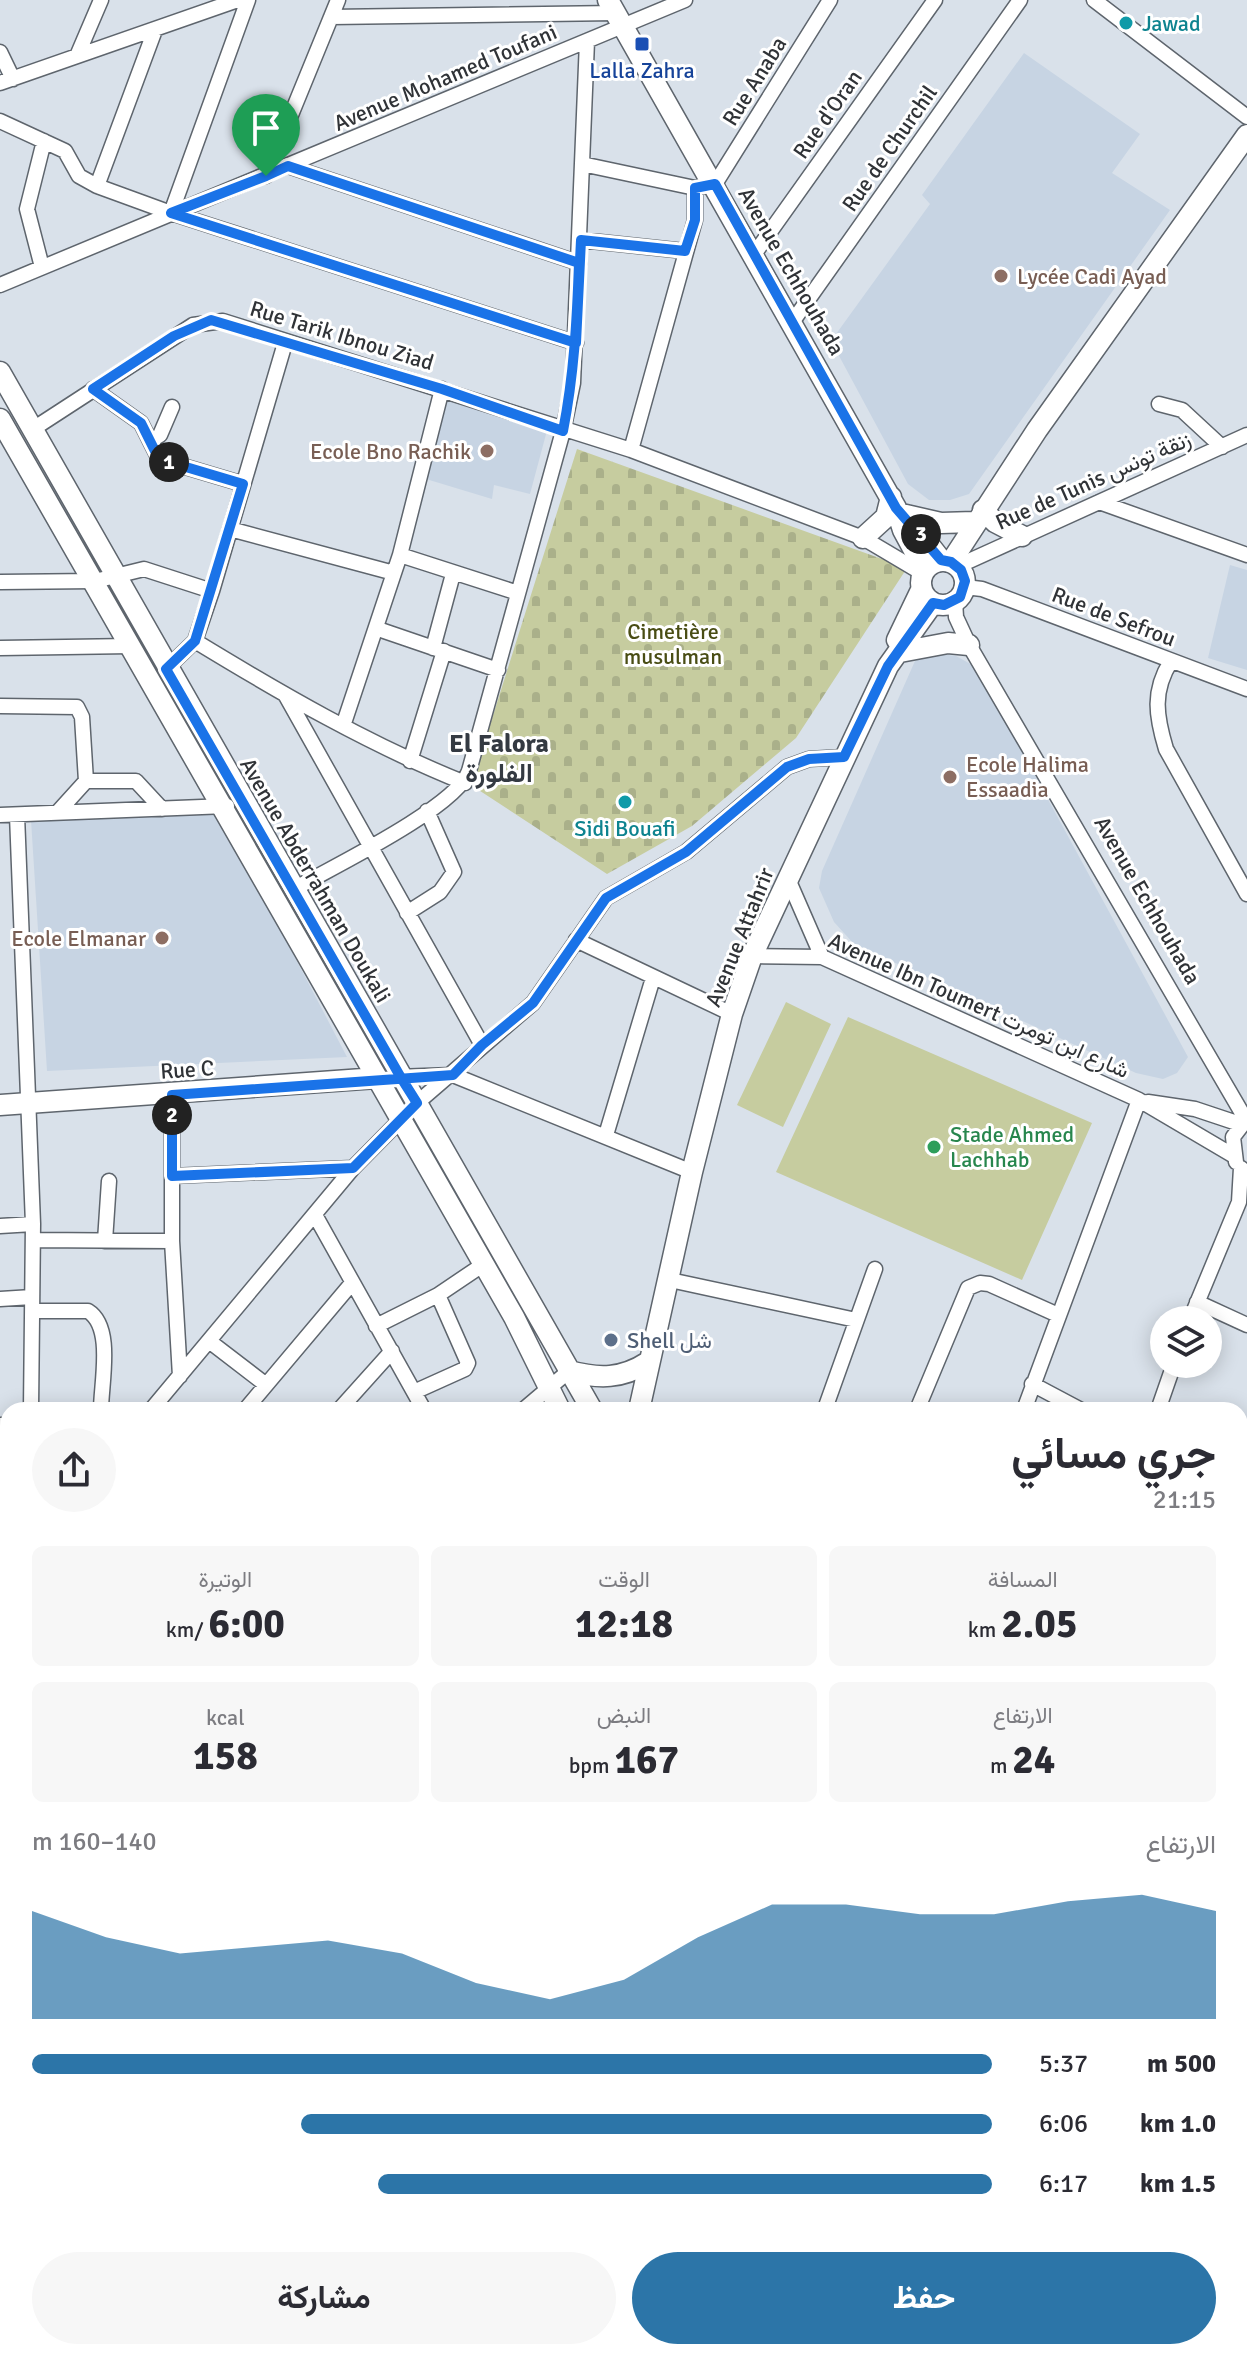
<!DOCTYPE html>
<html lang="ar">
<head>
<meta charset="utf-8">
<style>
	:root { --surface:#fff; --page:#f7f7f7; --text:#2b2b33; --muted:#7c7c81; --accent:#2c75a8 }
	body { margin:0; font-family:Signika,Vazirmatn,sans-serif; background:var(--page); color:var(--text); direction:rtl; height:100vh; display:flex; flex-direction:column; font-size:30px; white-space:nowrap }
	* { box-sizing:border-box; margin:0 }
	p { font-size:26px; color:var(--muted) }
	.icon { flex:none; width:44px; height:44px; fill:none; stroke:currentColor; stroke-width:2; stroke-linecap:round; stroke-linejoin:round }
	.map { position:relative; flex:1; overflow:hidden; direction:ltr }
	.sheet { position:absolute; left:0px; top:1402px; width:1248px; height:958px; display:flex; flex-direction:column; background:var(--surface); border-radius:24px 24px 0 0; box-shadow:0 4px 20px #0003; direction:rtl }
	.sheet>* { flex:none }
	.tools { position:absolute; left:1150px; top:1306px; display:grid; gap:16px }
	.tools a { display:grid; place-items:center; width:72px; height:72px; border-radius:50%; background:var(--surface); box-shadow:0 4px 20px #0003; font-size:40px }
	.pin { position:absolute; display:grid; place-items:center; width:68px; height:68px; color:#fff; margin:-82px -34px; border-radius:50% 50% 50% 0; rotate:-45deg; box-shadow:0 0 8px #0007 }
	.pin .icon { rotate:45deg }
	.km { position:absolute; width:40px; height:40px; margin:-20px; border-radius:50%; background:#222; color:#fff; font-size:22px; line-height:40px; text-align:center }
	.round { display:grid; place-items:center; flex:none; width:84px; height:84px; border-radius:42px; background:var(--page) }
	.head { display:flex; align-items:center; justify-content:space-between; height:136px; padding:0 32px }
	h1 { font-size:44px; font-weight:700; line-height:60px }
	.stats { display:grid; grid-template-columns:repeat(3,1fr); gap:12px; height:136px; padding:8px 32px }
	.stats div { display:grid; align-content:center; border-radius:12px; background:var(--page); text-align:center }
	.stats b { font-size:40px; font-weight:700 }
	.stats small { font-size:22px; font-weight:400 }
	.stats p { font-size:22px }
	.chart { height:224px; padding:16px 32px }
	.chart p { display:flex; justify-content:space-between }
	.chart svg { width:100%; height:144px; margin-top:8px; fill:var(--accent); opacity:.7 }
	.cta { display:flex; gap:16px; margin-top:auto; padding:16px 32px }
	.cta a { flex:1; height:92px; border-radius:48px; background:var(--accent); color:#fff; font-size:32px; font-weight:700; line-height:92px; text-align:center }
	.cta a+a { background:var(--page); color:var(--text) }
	ul { padding:0 32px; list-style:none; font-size:26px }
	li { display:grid; grid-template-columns:128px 96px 1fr; align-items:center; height:60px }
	li i { height:20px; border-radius:10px; background:var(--accent) }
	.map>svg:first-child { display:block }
</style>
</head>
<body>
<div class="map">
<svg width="1247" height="2359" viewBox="0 0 1247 2359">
	<defs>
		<pattern id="industrial-grid" width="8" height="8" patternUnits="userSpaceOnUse" patternTransform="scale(2)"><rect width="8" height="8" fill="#dfd5c0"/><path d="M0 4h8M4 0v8" fill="none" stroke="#c0b7a6"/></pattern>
		<pattern id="cemetery-stones" width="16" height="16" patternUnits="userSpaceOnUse" patternTransform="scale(2)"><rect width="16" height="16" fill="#c6cc9f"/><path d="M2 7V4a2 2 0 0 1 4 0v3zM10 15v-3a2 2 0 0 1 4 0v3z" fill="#aab08a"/></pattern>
	</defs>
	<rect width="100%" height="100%" fill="#d9e1ea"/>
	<path fill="#c7d4e3" d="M1024,53l116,81 -28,39 58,37 -201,284 -19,6h-21l-21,-16 -77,-143 99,-137 -8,-9z
		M453,394l96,29 -19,71 -36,-9 -2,14 -66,-20 16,-78z
		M1230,565l17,5v100l-39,-12z
		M933,653l23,3 20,11 212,390 -11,16 -14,6 -27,-6 -282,-129 -20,-22 -15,-34 3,-17 93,-210z
		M218,810l129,247 -300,14 -16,-251z"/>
	<path fill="url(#industrial-grid)" d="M8,2281v71h228l16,7h-252v-60z"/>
	<path fill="url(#cemetery-stones)" d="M577,449l330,119 -111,170 -104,88 -85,48 -136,-89z
		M1240,1807l7,3v402l-7,16z"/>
	<path fill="#c6cc9f" d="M786,1002l45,22 -48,103 -46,-22z
		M848,1017l244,106 -70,157 -246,-108z"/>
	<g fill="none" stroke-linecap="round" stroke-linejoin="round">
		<g stroke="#5e656d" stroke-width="17">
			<path id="street" d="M1094,0l153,117
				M331,17l285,-4
				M155,30l-58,156 74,27 405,130
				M0,52l13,27
				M77,56l24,-56
				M0,83l238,-83
				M0,121l65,30 14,25 18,10
				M582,164l113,24 20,-4 115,-184
				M288,166l291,97
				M266,176l72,-176
				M171,213l77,-213
				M581,240l104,11
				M755,253l180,-253
				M42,267l-15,-58 17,-68
				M0,285l685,-285
				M793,321l227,-321
				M93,389l48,34 18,36 84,25
				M1159,404l23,6 40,37
				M33,429l160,-104 30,-4 408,129 232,88 59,35
				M150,441l10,-6 12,-28
				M631,450l64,-230v-32
				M1099,502l148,53
				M230,529l164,44
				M400,555l118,38
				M958,566l289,-131
				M0,582l95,-1 49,-12 68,22 73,-248
				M965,587l17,2 265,100
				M955,601l1,16 13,28 277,475
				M378,629l120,41
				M195,641l17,-50
				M0,648l131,-2
				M433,648l20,-74
				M1171,661c-19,30 -15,55 -5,88l81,145
				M166,669l29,-28c87,53 175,104 270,142
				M286,696l196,349
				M0,706l77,1 5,10 4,64
				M343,726l57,-171 42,-166
				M410,761l34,-110
				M57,813l29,-32h50l26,28
				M0,815l227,-9
				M17,815l16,409 -2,186
				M788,879l34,78
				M294,889c37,-21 163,-82 175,-118l94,-340 10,-48 14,-342
				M407,913l33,-21 14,-20 -27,-61
				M576,940l156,74
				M752,956l70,1 317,143 95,56
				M395,1077l58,-2 239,97
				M172,1095v146l8,135
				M1148,1102l47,7 45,15
				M606,1135l47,-157
				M1236,1162l-3,-25 13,-17
				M172,1176l181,-8
				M315,1215l109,195
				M0,1226l33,-2
				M33,1240l139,1
				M105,1241l4,-60
				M670,1280l186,40
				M0,1299l32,-2
				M1197,1302l50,23
				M32,1311h56c26,16 13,72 13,99
				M1190,1320l49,-118 2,-34
				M376,1326l62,-31 46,-31
				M209,1341l56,43
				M1032,1384l49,26
				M414,1392l51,-23 3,-6 -30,-68
				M826,1406l49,-137
				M151,1410l202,-242 64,-65 116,-100 73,-105 80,-46 101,-85 22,-8 35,-2
				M245,1410l107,-127
				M339,1410l53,-59
				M523,1410l46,-39
				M917,1410l51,-122 12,-5 9,1 69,31
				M1024,1410l115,-310
				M1158,1410l16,-46
				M0,1425h8
				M1240,1481l7,3
				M1240,1574l7,-15
				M0,1586l8,-10
				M1240,1613l7,3
				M0,1626l8,8
				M0,1698l8,-9
				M0,1812l8,-10
				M0,1912l8,-9
				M0,1997l8,9
				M0,2029l8,-7
				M1240,2243l7,-13
				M628,2352l16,7
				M866,2352l8,7
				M984,2352l10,7
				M1082,2352l9,7
				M520,2359l3,-7
				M960,2359l8,-7
				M1050,2359l5,-7
				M1177,2359l4,-7"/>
		</g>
		<g stroke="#5e656d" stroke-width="23">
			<path id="secondary" d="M608,0l288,508 7,22 21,39
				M0,372l592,1038
				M0,419l514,898 46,93
				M983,510l12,12 27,14
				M906,515l35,8 33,-1
				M906,515l35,45
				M863,538l23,-21 5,-20
				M921 583a22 22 0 1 1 44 0a22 22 0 1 1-44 0Z
				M951,562l86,-132 210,-295
				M897,640l24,-50
				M900,652l48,-9 21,2
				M0,1105l377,-27
				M569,1371c30,8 53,8 79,-9
				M639,1410l53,-238 40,-158 20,-58 136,-290 45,-63
				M1240,1756l7,3
				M1240,1783l7,3
				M0,2130l8,9
				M382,2352l3,7
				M333,2359l2,-7"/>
		</g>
		<use href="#street" stroke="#fff" stroke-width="14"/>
		<use href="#secondary" stroke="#fff" stroke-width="20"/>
	</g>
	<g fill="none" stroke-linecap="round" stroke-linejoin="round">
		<g stroke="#fff" stroke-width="16">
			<path id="route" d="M266,176l22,-10 291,97c-2,57 -5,112 -16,168l-121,-42 -231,-69 -37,16 -81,53 48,34 18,36 84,25 -48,157 -29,28 234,407 17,27 -64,65 -181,8v-81l281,-20 29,-30 51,-42 73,-105 80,-46 101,-85 22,-8 35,-2 44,-91 45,-63 11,2 16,-8 5,-16 -4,-11 -10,-8 -10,-2 -45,-52 -181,-324 -20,4v32l-10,31 -104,-11 -5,103 -405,-130 95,-37"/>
		</g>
		<use href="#route" stroke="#1a73e8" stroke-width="10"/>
	</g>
	<g fill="#0f9aa8" stroke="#fff" stroke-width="3">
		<circle cx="1126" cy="23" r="8"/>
		<circle cx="625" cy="802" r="8"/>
	</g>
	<rect fill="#1a4fb4" stroke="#fff" stroke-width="3" x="634" y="36" width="16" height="16" rx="4"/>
	<g fill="#8d6e63" stroke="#fff" stroke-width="3">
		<circle cx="1001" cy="276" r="8"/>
		<circle cx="487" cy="451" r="8"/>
		<circle cx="950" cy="777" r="8"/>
		<circle cx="162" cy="938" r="8"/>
	</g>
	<circle fill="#2e9e5b" stroke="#fff" stroke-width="3" cx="934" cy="1147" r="8"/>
	<circle fill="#5c6f8a" stroke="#fff" stroke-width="3" cx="611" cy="1340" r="8"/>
	<g text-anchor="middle" stroke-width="6" stroke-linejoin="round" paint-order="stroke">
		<g font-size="22" fill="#0d838f" stroke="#fff" text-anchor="start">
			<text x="1142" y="31">Jawad</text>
			<text x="625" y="836" text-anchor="middle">Sidi Bouafi</text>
		</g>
		<g font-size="22" fill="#164399" stroke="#fff">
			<text x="642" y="78">Lalla Zahra</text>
		</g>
		<g font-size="22" fill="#303337" stroke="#fff">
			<text transform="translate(445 77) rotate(-23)" y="8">Avenue Mohamed Toufani</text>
			<text transform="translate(754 81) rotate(-58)" y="8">Rue Anaba</text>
			<text transform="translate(827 114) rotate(-55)" y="8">Rue d'Oran</text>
			<text transform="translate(889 148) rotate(-55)" y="8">Rue de Churchil</text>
			<text transform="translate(792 271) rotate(60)" y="8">Avenue Echhouhada</text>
			<text transform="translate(342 335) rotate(17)" y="8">Rue Tarik Ibnou Ziad</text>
			<text transform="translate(1093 480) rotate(-24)" y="8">Rue de Tunis زنقة تونس</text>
			<text transform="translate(1114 616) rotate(21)" y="8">Rue de Sefrou</text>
			<text transform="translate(316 880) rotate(60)" y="8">Avenue Abderrahman Doukali</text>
			<text transform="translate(1148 900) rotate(60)" y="8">Avenue Echhouhada</text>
			<text transform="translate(739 937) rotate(-68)" y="8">Avenue Attahrir</text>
			<text transform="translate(979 1005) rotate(24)" y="8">Avenue Ibn Toumert شارع ابن تومرت</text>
			<text transform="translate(187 1069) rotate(-4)" y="8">Rue C</text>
		</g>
		<g font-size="22" fill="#785e54" stroke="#fff" text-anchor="start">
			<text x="1017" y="284">Lycée Cadi Ayad</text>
			<text x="471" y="459" text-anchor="end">Ecole Bno Rachik</text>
			<text x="966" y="772">Ecole Halima<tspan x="966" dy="25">Essaadia</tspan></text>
			<text x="146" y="946" text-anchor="end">Ecole Elmanar</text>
		</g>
		<g font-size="22" fill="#494d14" stroke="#fff">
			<text x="673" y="639">Cimetière<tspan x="673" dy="25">musulman</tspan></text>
		</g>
		<g font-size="22" fill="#27864d" stroke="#fff" text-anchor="start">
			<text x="950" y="1142">Stade Ahmed<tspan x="950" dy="25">Lachhab</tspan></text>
		</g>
		<g font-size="22" fill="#4e5e75" stroke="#fff" text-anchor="start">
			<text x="627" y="1348">Shell شل</text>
		</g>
		<g font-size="26" font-weight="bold" fill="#343a42" stroke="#fff">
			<text x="499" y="752">El Falora<tspan x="499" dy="30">الفلورة</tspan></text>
		</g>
	</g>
</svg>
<div class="tools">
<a><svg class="icon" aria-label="layers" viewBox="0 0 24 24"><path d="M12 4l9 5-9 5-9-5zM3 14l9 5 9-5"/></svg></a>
</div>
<div class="pin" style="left:266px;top:176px;background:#1e9e55"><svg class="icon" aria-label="arrive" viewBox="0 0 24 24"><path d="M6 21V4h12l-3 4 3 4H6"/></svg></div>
<b class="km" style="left:169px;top:462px">1</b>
<b class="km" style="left:172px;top:1115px">2</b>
<b class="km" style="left:921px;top:534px">3</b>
<section class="sheet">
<div class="head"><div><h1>جري مسائي</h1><p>21:15</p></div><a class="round"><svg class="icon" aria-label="share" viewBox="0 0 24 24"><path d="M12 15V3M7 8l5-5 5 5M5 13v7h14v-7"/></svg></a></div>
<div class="stats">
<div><p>المسافة</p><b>2.05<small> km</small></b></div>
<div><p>الوقت</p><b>12:18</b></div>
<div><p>الوتيرة</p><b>6:00<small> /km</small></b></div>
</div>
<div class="stats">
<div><p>الارتفاع</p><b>24<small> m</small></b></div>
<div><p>النبض</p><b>167<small> bpm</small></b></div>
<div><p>kcal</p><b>158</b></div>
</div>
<div class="chart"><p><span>الارتفاع</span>140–160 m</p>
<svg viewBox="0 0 160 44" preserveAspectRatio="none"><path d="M0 44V11L10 19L20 24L30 22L40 20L50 24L60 33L70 38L80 32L90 19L100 9L110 9L120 12L130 12L140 8L150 6L160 11V44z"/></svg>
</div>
<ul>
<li><b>500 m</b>5:37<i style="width:100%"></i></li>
<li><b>1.0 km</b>6:06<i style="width:72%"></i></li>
<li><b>1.5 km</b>6:17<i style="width:64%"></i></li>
</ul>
<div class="cta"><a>حفظ</a><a>مشاركة</a></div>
</section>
</div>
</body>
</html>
